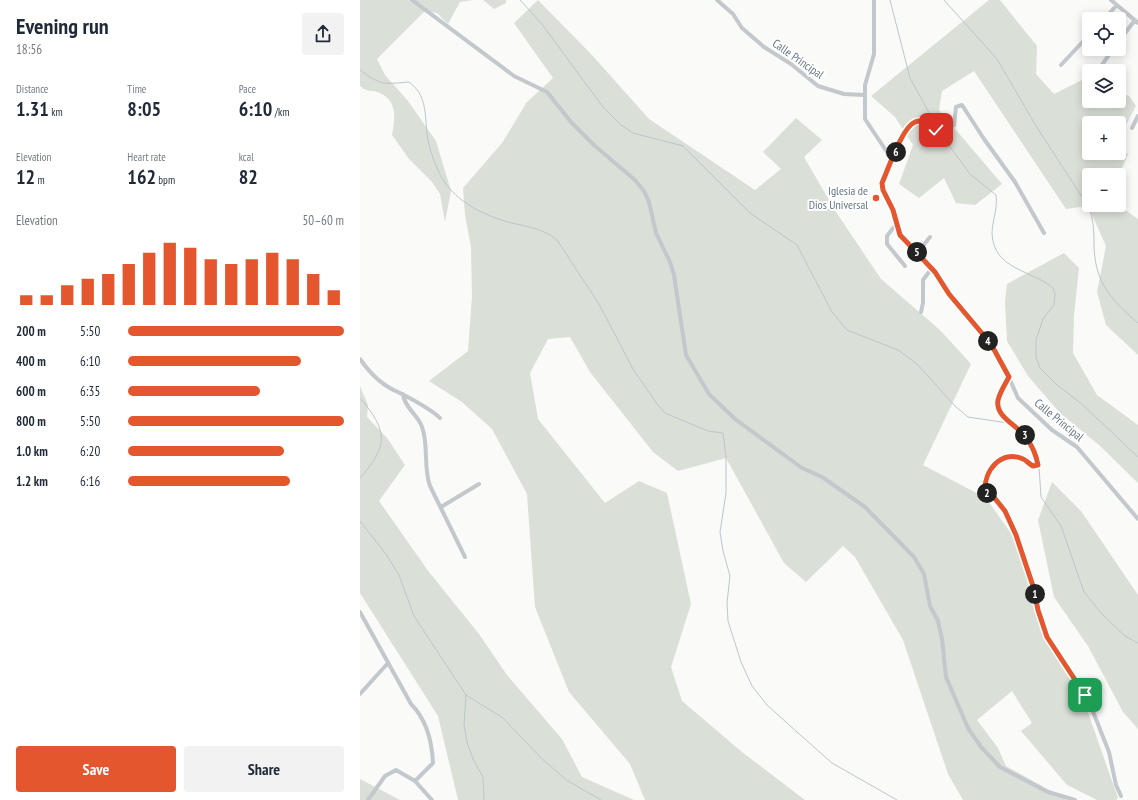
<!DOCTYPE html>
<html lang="en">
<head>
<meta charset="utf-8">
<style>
	:root { --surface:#fff; --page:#f2f2f3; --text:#1f2937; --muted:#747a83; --accent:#e4572e }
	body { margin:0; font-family:"PT Sans Narrow",sans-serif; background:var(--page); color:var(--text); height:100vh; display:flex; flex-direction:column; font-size:15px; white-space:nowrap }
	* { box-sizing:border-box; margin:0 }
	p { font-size:13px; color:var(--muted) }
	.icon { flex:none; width:22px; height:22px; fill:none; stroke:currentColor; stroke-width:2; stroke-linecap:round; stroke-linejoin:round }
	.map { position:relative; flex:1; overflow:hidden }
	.details { display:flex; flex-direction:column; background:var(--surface); width:360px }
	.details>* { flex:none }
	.controls { position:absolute; left:722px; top:12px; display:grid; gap:8px }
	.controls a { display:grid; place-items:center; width:44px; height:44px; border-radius:4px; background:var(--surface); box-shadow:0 2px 10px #0003; font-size:20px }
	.pin { position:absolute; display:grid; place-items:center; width:34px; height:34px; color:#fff; margin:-17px; border-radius:8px; box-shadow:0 2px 6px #0006 }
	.km { position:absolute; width:20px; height:20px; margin:-10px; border-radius:50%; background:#222; color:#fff; font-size:11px; line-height:20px; text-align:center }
	.round { display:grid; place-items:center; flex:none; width:42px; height:42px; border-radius:4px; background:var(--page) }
	.summary { display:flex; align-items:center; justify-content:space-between; height:68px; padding:0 16px }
	h1 { font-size:22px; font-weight:800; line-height:30px }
	.stats { display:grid; grid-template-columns:repeat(3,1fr); gap:6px; height:68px; padding:4px 16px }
	.stats div { display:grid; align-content:center }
	.stats b { font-size:20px; font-weight:800 }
	.stats small { font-size:11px; font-weight:400 }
	.stats p { font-size:11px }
	.chart { height:112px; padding:8px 16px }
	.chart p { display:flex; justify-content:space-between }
	.chart svg { width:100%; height:72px; margin-top:4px; stroke:var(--accent); stroke-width:6 }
	.button { display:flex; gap:8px; margin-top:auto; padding:8px 16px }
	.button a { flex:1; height:46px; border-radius:4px; background:var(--accent); color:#fff; font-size:16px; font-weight:800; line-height:46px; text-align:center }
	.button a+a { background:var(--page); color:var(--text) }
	ul { padding:0 16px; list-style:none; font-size:13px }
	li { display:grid; grid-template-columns:64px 48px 1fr; align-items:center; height:30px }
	li i { height:10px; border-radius:5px; background:var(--accent) }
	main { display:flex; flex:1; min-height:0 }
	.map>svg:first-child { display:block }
</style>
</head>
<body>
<main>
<section class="details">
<div class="summary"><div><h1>Evening run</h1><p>18:56</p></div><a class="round"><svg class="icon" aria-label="share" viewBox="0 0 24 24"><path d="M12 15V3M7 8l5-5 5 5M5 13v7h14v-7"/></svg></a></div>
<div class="stats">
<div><p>Distance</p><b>1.31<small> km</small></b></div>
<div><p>Time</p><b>8:05</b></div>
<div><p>Pace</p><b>6:10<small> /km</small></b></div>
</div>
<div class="stats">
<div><p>Elevation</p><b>12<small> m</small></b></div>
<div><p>Heart rate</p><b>162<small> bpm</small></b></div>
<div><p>kcal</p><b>82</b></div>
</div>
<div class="chart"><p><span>Elevation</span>50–60 m</p>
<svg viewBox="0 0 160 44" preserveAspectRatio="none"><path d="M5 44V38M15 44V38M25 44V32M35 44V28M45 44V25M55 44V19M65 44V12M75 44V6M85 44V9M95 44V16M105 44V19M115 44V16M125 44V12M135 44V16M145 44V25M155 44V35"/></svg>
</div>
<ul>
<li><b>200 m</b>5:50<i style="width:100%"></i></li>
<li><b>400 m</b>6:10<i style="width:80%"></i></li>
<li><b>600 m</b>6:35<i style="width:61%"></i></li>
<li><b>800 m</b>5:50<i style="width:100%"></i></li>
<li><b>1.0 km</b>6:20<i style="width:72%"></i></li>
<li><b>1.2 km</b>6:16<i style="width:75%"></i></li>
</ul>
<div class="button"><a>Save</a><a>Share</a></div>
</section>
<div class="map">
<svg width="778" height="800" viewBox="0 0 778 800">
	<rect width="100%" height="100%" fill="#fafaf8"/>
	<path fill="#dadfd7" d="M0,0h113l-13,2 -12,22 -11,-11 -12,-2 -48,48 8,16 23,26 28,40 15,50 -6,31 -5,-28 -8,-12 -23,-23 -17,-24c3,-15 6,-34 -12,-42 -9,-4 -10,1 -20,-7z
		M123,0h23v3l-12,6z
		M178,0l53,54 58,65 106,71 26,-21 -18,-17 33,-34 26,22 -18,17 32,55 45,67 59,51 31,34 -48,101 63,33 29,41 30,96 34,52 39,111 -2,2h-19l-30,-15 -46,-54 11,-8 -20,-32 -35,29 21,28 8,18 61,34h-104l-15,-26 -45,-134 -48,-83 -12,-11 -37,36 -22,-19 -58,-105 -48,13 -25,-19 -63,-80 -20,-35 -22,2 -18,34 8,46 67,84 34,-22 28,12 24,111 -20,63 11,34 60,51 63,48h-160l-15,-36 -61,-72 -34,-85 -8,-113 -35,-65 -30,-27 -33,-21 39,-30 4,-55 -1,-49 -6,-32 -2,-27 39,-45 25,-41 26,-24 -39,-55z
		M629,0h11l37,46 -1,28 18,20 30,-15 5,2v20h30v-9l10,4 7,10 -17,32v-15h-30v30h30v-3l9,4 -9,21h-30v30h29l20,14v136l-32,-30 -9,-33 9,-46 -18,-40 -22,3 -92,-138 -32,20 -3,19 63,74 -27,21 -19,-2 -12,-25 -25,20 -20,-14 14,-39 -18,-28 -24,-21z
		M704,253l15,15 -5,47 -1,38 24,42 41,30v58l-39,-38 -39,-32 -32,-37 -21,-35 -2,-39 2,-18z
		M0,386l8,19 -1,12 20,21 18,27 -26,36 50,71 50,62 28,41 55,64 20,38 52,23h-176l-20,-84 -78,-123z
		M692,482l29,29 57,84v134l-15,-17 -35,-66 -34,-49 -16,-77z
		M0,779l40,21h-40z"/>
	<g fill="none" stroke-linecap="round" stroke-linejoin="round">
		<path stroke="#bbc7cb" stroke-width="1" d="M160,0l21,23 62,84 18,18 12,8 50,13 67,67 47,32 35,67 15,18 51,20 19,14 38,42 13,11 40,6
			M530,0l20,78 28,51
			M584,0l53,59 39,67 52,80c6,13 6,27 6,42 2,37 18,52 44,75
			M0,70c21,16 25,14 49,12 18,13 16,33 18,52 2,14 8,32 15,44 15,25 43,38 70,45 17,4 32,6 45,17l42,64 34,65 24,35 8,9 43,18 15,2 3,24v36l-6,39 3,19 7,25 -3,27 1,18 13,41 11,24 15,19 30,27 35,31 65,37
			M579,132l31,42 26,21c2,14 -4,26 -4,39 2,36 40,36 61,54l2,6 -1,11 -11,14 -7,21v17l4,11 16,16 27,21 55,52
			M0,398c28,33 29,47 0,80
			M657,426l14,13 6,14
			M679,466l2,31 20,29 23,66 18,22 23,22 13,7
			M0,521l26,33 13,21 15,41 52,79 37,23 39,41 26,22 33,19
			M106,695l-2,30 3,17 6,17 10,18 1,23"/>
		<path stroke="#c3c8cc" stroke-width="4" d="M52,0l102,76 33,16 24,30 24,24 40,34 9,11 5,11 7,31 14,29 4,13 12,80 23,39 26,25 67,49 20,9 43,30 49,50 10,17 6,32 8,15 4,18 4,38 22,51 13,19 19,20 48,25 27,8
			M357,0l16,14 9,14 22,19 27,17 27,22 26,8 20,1
			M514,0v54l-9,31v34l26,39v6l-9,23 11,23 6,24 36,38 14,22 42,50 12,20 15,34 34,32 25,17 61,72
			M751,0l27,23
			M744,19l13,-14
			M759,41l16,-21
			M701,65l28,-30
			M742,65l11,-16
			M772,128l6,-12
			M532,162c9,-21 18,-57 44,-31l13,-2 5,-4 2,-18 6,-2 22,34 31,43 29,51
			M537,223l-10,13v8l18,22
			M558,252l12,-15
			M561,312l2,-9v-23l9,-12
			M0,359c9,13 23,27 38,33 15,8 30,15 42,26
			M649,377c-4,7 -9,15 -11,23 -3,17 19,25 27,36 7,9 11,18 13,29l-5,1c-4,-2 -7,-6 -10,-7 -22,-10 -39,12 -38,32l15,12 16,32 17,51 5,24 9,27 45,72 17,43 7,33 5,11
			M43,394c1,13 15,21 19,33 7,19 1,40 8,59l35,71
			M81,507l38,-23
			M0,612l51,92c15,15 21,37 22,59l-18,18
			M0,694l28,-31
			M8,800l17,-24 11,-6 19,11 17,19"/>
	</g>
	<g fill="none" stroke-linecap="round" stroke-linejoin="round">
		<g stroke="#fff" stroke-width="8">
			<path id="route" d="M576,130c-5,-4 -13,-12 -21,-8 -13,5 -27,48 -33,61l1,7 10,20 7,25 35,37 14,22 42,50 18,33c-4,7 -9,15 -11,23 -3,17 19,25 27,36 7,9 11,18 13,29l-5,1c-4,-2 -7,-6 -10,-7 -22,-10 -39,12 -38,32l8,5 12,15 11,24 17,51 5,24 9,27 38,58"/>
		</g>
		<use href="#route" stroke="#e4572e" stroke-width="5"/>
	</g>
	<circle fill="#e4572e" stroke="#fff" stroke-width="1.5" cx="516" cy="198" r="4"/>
	<g text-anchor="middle" stroke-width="4" stroke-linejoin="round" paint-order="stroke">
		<g font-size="12" fill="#657683" stroke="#fff">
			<text transform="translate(438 59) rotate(35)" y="4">Calle Principal</text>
			<text transform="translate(699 420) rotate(39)" y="4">Calle Principal</text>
		</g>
		<g font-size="12" fill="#657683" stroke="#fff" text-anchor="end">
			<text x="508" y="195">Iglesia de<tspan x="508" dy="14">Dios Universal</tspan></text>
		</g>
	</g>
</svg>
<div class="controls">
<a><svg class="icon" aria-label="locate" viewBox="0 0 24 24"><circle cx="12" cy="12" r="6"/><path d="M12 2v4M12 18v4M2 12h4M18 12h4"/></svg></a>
<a><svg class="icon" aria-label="layers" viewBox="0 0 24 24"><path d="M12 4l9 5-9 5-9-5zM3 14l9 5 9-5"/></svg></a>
<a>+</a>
<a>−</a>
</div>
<div class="pin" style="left:725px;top:695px;background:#1e9e55"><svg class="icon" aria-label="arrive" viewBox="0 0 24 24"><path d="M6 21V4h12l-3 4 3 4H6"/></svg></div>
<div class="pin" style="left:576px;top:130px;background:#d93025"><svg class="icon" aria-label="check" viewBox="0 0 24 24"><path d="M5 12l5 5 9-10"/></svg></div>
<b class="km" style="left:675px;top:594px">1</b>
<b class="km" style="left:627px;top:493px">2</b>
<b class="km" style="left:665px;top:435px">3</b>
<b class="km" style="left:628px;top:341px">4</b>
<b class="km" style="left:557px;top:252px">5</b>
<b class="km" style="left:536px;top:152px">6</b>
</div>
</main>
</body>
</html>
